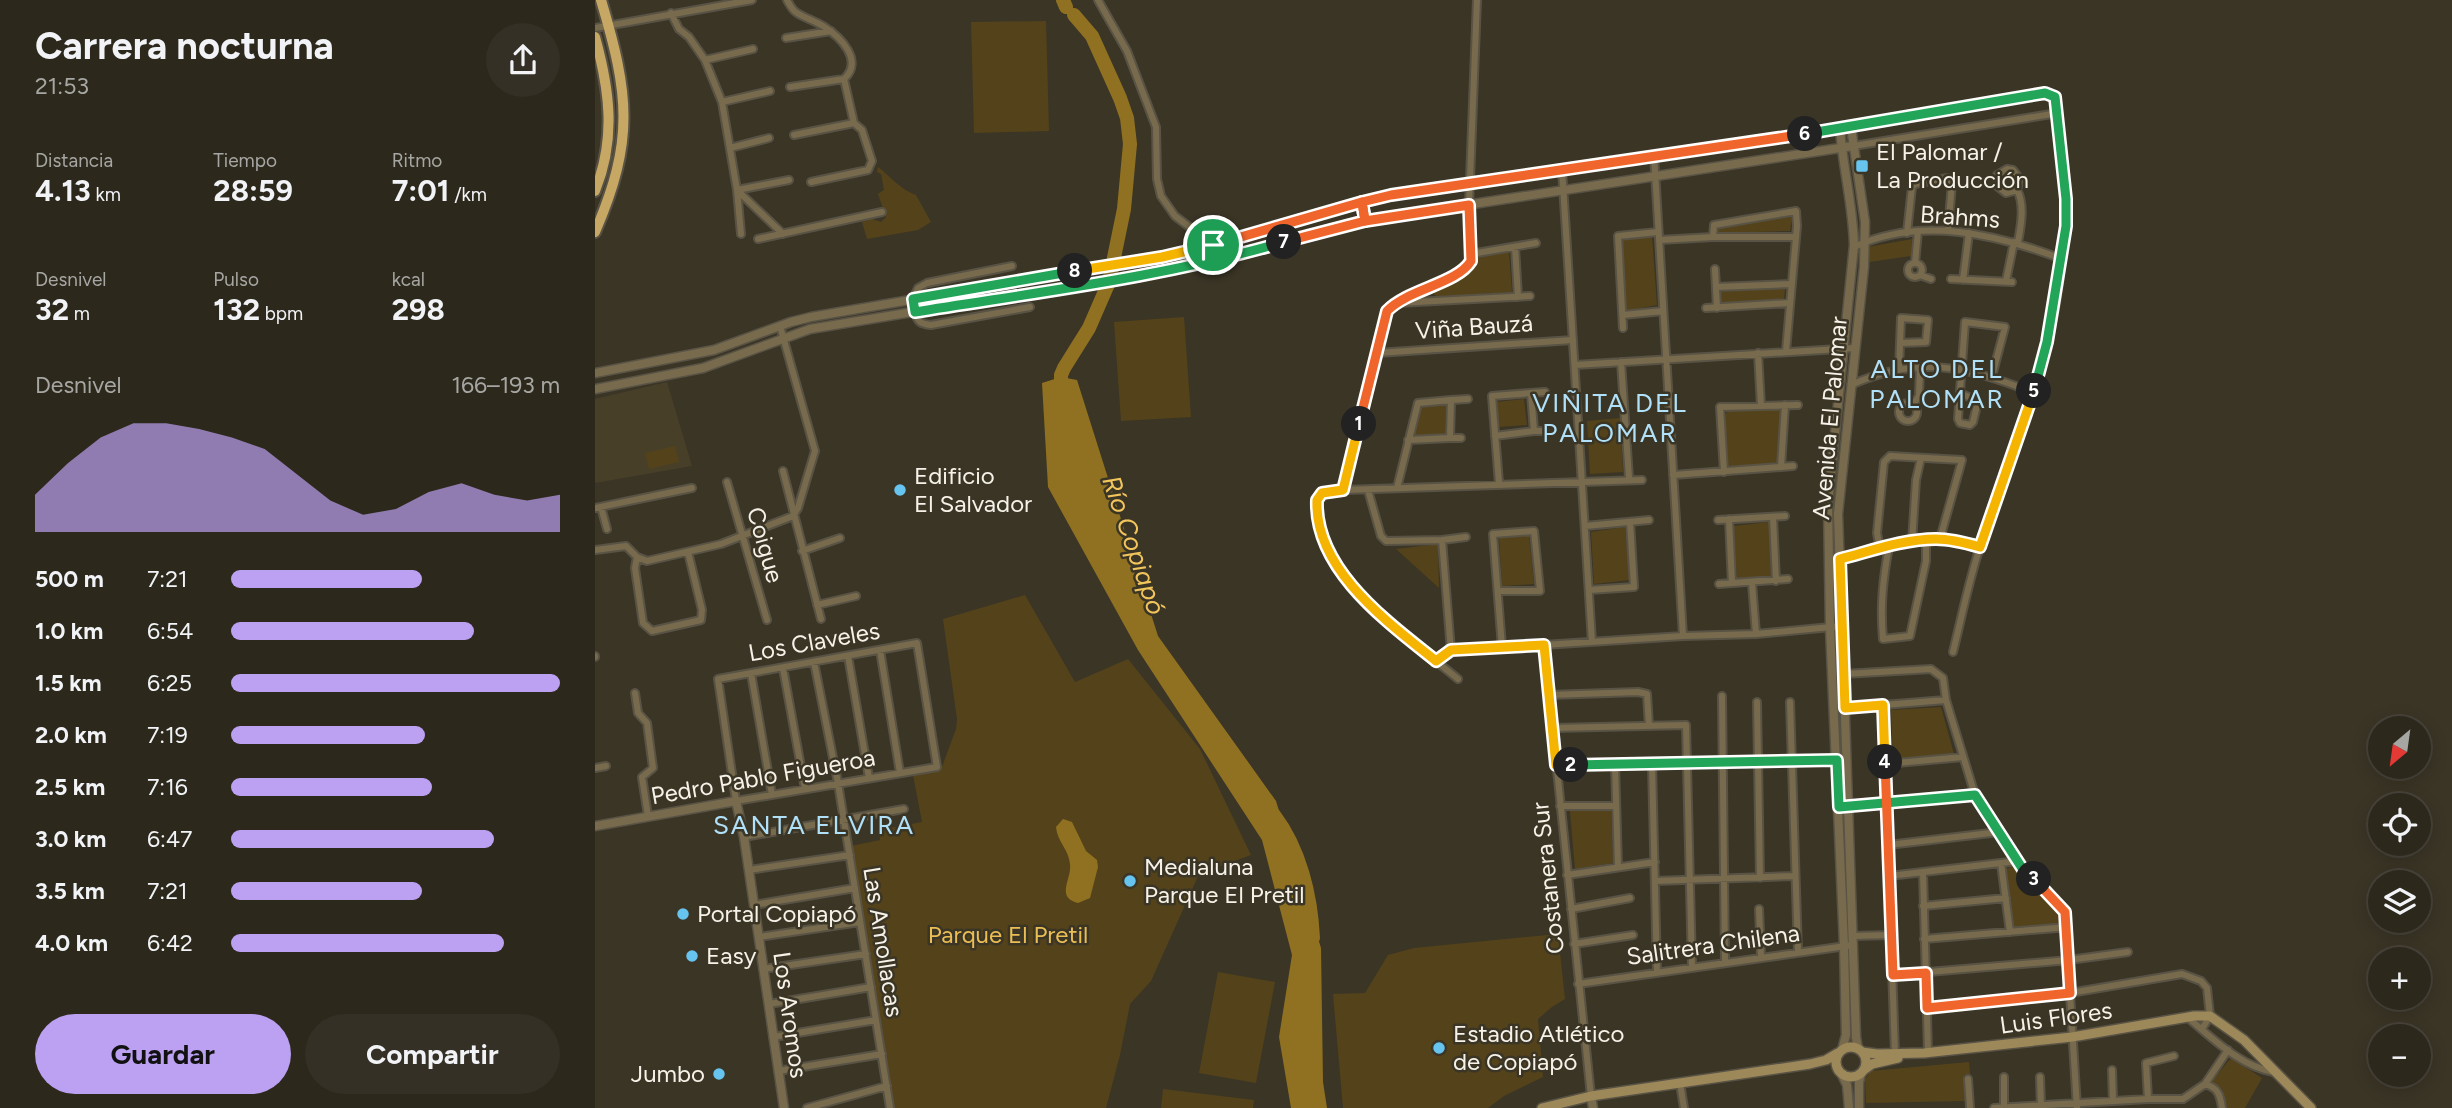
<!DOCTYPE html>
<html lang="es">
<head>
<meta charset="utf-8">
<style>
	:root { --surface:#2c281c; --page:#343025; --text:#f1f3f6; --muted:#a6a6a3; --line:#48443b; --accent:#bca0f2 }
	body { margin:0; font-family:Figtree,sans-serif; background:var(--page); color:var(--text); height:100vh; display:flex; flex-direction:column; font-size:26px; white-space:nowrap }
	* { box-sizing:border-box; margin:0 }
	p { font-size:23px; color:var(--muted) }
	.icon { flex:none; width:38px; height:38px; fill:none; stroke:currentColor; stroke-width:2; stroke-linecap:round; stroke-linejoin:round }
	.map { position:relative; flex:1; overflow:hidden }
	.details { display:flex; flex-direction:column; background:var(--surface); width:595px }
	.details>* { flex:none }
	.needle { width:46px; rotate:209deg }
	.buttons { position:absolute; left:1773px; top:716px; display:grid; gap:14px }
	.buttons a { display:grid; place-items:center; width:63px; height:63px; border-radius:50%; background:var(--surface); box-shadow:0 4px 18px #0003,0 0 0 2px var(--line); font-size:35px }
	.pin { position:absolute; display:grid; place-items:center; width:60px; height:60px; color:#fff; margin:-30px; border:4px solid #fff; border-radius:50%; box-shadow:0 2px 7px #0007 }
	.km { position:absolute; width:35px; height:35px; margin:-18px; border-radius:50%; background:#222; color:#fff; font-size:19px; line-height:35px; text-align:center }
	.round { display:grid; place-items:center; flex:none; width:74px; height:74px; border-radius:37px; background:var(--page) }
	.headline { display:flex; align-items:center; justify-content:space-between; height:119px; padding:0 35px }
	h1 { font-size:38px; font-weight:700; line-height:52px }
	.stats { display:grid; grid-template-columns:repeat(3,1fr); gap:10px; height:119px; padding:7px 35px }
	.stats div { display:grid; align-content:center }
	.stats b { font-size:30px; font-weight:700 }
	.stats small { font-size:19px; font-weight:400 }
	.stats p { font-size:19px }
	.chart { height:196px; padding:14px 35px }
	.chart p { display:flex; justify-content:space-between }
	.chart svg { width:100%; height:126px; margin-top:7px; fill:var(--accent); opacity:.7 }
	.primary-button { display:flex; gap:14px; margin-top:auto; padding:14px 35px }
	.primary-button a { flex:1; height:80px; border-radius:42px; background:var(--accent); color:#111; font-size:28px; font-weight:700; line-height:80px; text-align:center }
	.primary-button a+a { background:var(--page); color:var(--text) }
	ul { padding:0 35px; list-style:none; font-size:23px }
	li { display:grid; grid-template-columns:112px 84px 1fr; align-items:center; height:52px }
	li i { height:18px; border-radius:9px; background:var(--accent) }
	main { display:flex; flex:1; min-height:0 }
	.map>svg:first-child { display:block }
</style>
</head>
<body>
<main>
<section class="details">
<div class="headline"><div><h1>Carrera nocturna</h1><p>21:53</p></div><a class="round"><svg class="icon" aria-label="share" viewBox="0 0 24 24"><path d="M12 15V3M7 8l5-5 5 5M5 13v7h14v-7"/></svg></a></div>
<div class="stats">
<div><p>Distancia</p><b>4.13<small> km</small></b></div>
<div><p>Tiempo</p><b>28:59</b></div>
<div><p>Ritmo</p><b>7:01<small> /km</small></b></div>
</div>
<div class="stats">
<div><p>Desnivel</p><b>32<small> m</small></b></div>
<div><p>Pulso</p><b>132<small> bpm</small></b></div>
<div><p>kcal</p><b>298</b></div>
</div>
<div class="chart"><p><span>Desnivel</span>166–193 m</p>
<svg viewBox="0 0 160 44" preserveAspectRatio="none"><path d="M0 44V31L10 20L20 11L30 6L40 6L50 8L60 11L70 15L80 24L90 33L100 38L110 36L120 30L130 27L140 31L150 33L160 31V44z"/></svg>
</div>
<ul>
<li><b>500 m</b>7:21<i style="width:58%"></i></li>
<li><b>1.0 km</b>6:54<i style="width:74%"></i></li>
<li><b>1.5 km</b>6:25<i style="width:100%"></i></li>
<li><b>2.0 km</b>7:19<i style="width:59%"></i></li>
<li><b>2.5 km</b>7:16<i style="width:61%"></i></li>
<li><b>3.0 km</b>6:47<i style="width:80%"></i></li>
<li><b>3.5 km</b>7:21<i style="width:58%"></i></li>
<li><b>4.0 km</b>6:42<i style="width:83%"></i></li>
</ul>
<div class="primary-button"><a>Guardar</a><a>Compartir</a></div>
</section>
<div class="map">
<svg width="1857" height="1108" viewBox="0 0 1857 1108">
	<rect width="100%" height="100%" fill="#3b3526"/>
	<path fill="#483f29" d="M72,382l25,84 -97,17v-84z"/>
	<path fill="#54431a" d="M451,21l3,110 -75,2 -3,-111z
		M283,167c13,10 23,23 38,28l15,27 -13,8 -51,9 -5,-17 10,-3 9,3 5,-5 -8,-23 6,-4 -3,-16 -4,-2z
		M1197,217l-2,14 -70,2 -5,-3 3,-3z
		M1057,236l5,69 -31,6 -4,-72z
		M1317,239l-1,17 -42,6 -1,-15z
		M914,252l3,40 -75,5 -3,-3 1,-4c17,-8 35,-12 41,-32z
		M1190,288l-1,11 -64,5 -1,-12z
		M589,317l7,100 -70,4 -7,-99z
		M929,399l3,26 -28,2 -3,-25z
		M851,405l-1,29 -31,2 7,-30z
		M1183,409l3,4 -4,48 -4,4 -39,4 -6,-2 -3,-52 3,-4z
		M1025,418l3,54 -33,2 -3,-53z
		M80,446l4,16 -30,7 -4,-16z
		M1174,522l2,54 -34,4 -3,-54z
		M1030,527l5,53 -36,4 -3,-52z
		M934,536l5,48 -32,2 -3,-49z
		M843,544l1,44 -43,-39z
		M430,595l50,87 53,-23 72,90 51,106 -52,19 -48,107 -21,23 -10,51 -14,53h-212l-43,-262 29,-6 -1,-10 43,-8 -9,-47 29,-8 14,-38 1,-10 -14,-100z
		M1346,707l13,47 -61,5 -2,-49z
		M1016,810l2,53 -38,6 -5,-58z
		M1420,866l47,48 1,11 -49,5 -9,-61z
		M963,934l7,65 -13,8 -14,12 5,58 -39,19 -16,12h-145l-10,-114 32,-1 23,-38 26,-7z
		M623,972l57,10 -19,101 -57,-10z
		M1636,1058l31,20 -17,30h-18l-5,-19 -11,-7z
		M1374,1062l1,12 -6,1 1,26 -99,2 -1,-23 5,-9z
		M568,1089l91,11 -1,8h-92z"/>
	<path fill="#907121" d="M466,377l16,3 81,256 118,165 45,147 2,134 4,26h-36l-12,-71 13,-82 -30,-115 -124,-190 -90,-163 -6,-104z
		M468,819l9,3 14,29 11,9 1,7 -8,31 -12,5c-23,-6 -6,-24 -8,-39 -1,-14 -13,-23 -14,-37z"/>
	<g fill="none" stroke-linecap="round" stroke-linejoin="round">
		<path stroke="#907121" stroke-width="14" d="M468,0l3,7
			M466,395v-20l3,-7 25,-40 20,-46 15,-73 6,-65 -3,-26 -7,-20 -28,-62 -18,-21
			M679,815c26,34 37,81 39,123"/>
		<g stroke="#595345" stroke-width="10">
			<path id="minor" d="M192,0c3,5 5,10 10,13 8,5 18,8 26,13 18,11 41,35 21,53l-54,8
				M503,0l29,51 29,76 1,52 4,17 14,20 38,29
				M76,13l8,16 10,8 16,23 17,42 15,88 46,44
				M0,28l157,-28
				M191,38l45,-7
				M110,60l48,-11
				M249,79l10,44
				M127,102l48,-11
				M1256,127l194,-34 8,2 3,8c15,85 10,175 -13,259 -17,62 -42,121 -62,182 -12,35 -19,72 -28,108
				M199,135l60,-12 8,7 10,31 -4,9 -57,12
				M1258,146l205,-33
				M135,148l39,-10
				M1059,155l29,481
				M967,169l30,473
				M1422,190l-11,3 -9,-7v-11l10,-6 6,1 7,9 -3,11c8,14 4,36 1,52
				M1312,233l5,-46 3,-3 32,-6 5,5 -4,48
				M146,234l-4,-44 52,-10
				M1118,237l1,-12 82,-14 1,15 -11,125
				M163,239l124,-27
				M1064,240l54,-3h83
				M920,247l3,50
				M1259,247c68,-31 142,-13 208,12
				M876,254l65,-11
				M1313 270a7 7 0 1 1 14 0a7 7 0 1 1-14 0Z
				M1320,263l3,-32
				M1120,269l2,39
				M1325,275l11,4
				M1356,279l61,3
				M1368,280l6,-47
				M1411,281l8,-39
				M1121,287l76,-3
				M318,299l5,-11 9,-5 85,-17
				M802,303l133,-7
				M1111,308l84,-5
				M320,312c2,10 6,12 16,13l99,-18
				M1028,315l40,-4
				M1028,328l-5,-92 40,-4
				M782,353l196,-13
				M1163,353l3,53
				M1026,362l8,116
				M980,365l280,-17
				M1304,370l2,-52 27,2 -2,22 -26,1
				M1256,385c67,-30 117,-19 183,8
				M936,393l14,-1
				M1367,394l16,7 -5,21 -3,3 -10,-2 -2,-4 7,-97 40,5 -13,49
				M856,400l17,-1
				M1304 412a9 9 0 1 1 18 0a9 9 0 1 1-18 0Z
				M1318,405l6,-9 1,-28
				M939,431h11
				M900,436l39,-5 -3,-38 -39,3 7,87
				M855,438h11
				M1186,467l4,-62
				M188,471l38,148
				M1129,472l-4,-65 78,-2
				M1078,475l120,-9
				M132,482l40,138
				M802,488l21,-85 33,-3 -1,38 -42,2
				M748,490l44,-179c21,-22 70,-27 84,-50l-2,-56 8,-205
				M773,490l13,46 5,5 56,-1 9,111
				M6,507l6,22
				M0,508l97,-20
				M1178,517l3,64
				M1134,519l3,64
				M1123,520l67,-4
				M990,526l64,-6
				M847,540l24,-3
				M1317,542l4,-62 5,-22
				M1294,546c-6,33 -9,60 -6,93l27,-3 16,-75v-21
				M1285,549l-3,-16 7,-71 6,-6 72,4 -22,79
				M0,550l31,-4 11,11 10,4 74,-17 72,-28 5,-8 17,-57 -35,-125
				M207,551l38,-13
				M42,557l-2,11 8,55 9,8 49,-11 1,-10 -14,-58
				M1243,559c31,-8 65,-19 98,-20 15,0 29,4 44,8
				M1157,583l4,51
				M1124,584l69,-5
				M994,590l45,-3 -4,-65
				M903,591h42l-6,-60 -41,3 9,113
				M222,605l39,-9
				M322,643l20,124 -201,34 -18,-122z
				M949,645l47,451
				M285,650l20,123
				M0,656v1
				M253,656l21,122
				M841,661l15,-10 232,-15 73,-2 86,-8
				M219,662l24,121 52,325
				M188,668l22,121
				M156,673l21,122
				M1249,674l87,-5 12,9 3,22 29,95
				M863,679c-50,-42 -123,-84 -138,-153 -2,-11 -5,-21 0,-31l23,-5 299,-10
				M40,693l3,20 9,10 6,45 -11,9 6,39
				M954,695l89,-3 9,2 2,32
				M1127,696l3,266
				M1162,702l3,176
				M1195,702l8,250
				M1288,705l12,349
				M1250,708l101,-8
				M958,728l133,-3 6,242
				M1020,764l3,103
				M1057,764l5,208
				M1290,764l78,-7
				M961,765l281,-5
				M0,768l11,-2
				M965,806h56
				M1244,807l136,-12 47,73 43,44 12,196
				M149,837l160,-28
				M1293,845l111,-13
				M1406,863l9,69
				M154,870l101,-15
				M1328,872l5,180
				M972,875l88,-13
				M1294,876l129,-15
				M1060,881l140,-5
				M159,905l101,-17
				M1328,906l83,-8
				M976,909l59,-11
				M1164,909l2,48
				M1257,936l39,-1
				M164,937l101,-15
				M1329,939l144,-12
				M979,944l59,-9
				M168,969l103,-15
				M1298,975l176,-15 59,-8
				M983,984l275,-39
				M174,1004l102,-17
				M1332,1008l143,-15 112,-19 19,7 6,7 3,28 -8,13
				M1592,1017c25,21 54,50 87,55
				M178,1037l103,-17
				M1517,1070l1,31
				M183,1071l104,-17
				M1409,1077v31
				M1445,1077l1,30
				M1373,1079l2,29
				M1085,1083l4,25
				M1610,1084c13,4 15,10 17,24
				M1553,1099l-2,-36 28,-7
				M212,1108l80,-22
				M1399,1108l154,-9h35l22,-15 23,-34"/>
		</g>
		<g stroke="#595345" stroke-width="11">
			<path id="tertiary" d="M1245,129c3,39 13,77 14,116l-26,258 2,125 14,317 2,90 -4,15
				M0,373l119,-23 77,-28 20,-5 379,-65 161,-48 40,-8 460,-69 14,95 -1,45 -26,247 18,523 2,12
				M0,389l108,-21 107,-39 355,-59 85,-18 105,-30 498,-76
				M0,826l141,-25 8,36 40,271
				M1247,1075l5,10 2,23
				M996,1096l2,12
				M1264,1108v-26l2,-8"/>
		</g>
		<g stroke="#595345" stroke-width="12">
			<path id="secondary" d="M1241 1062a15 15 0 1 1 30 0a15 15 0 1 1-30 0Z
				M1267,1052l15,2 47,-1 148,-16 122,-21h16l34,24 67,68
				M1270,1069l7,-5 26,-6
				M947,1108l49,-12 219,-32 16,-4 12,-7"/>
		</g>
		<g stroke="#595345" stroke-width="14">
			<path id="trunk" d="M0,37c15,54 21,102 0,154
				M0,232c40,-92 34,-138 6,-232"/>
		</g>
		<use href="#minor" stroke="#786b4d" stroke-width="6"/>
		<use href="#tertiary" stroke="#786b4d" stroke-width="8"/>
		<use href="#secondary" stroke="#9d8859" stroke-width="9"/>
		<use href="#trunk" stroke="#c6a864" stroke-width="10"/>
	</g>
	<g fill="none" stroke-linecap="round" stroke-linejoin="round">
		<g stroke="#fff" stroke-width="14">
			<path id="split-1" d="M618,245l149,-43 3,19 104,-16 2,56c-14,23 -63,28 -84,50l-28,113"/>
		</g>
		<g stroke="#fff" stroke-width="14">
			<path id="split-2" d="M764,424l-16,66 -21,3 -5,7c-3,70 72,123 119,161l15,-11 93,-5 12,120h15"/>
		</g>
		<g stroke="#fff" stroke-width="14">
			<path id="split-3" d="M976,765l266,-5 2,47 136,-12 47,73 12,11"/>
		</g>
		<g stroke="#fff" stroke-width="14">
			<path id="split-4" d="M1290,762l8,213 33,-2 1,35 143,-15 -5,-81 -31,-33"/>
		</g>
		<g stroke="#fff" stroke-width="14">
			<path id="split-5" d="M1290,762l-2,-57 -38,3 -5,-149c31,-8 64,-20 96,-20 15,0 30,4 44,8l54,-156"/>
		</g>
		<g stroke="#fff" stroke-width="14">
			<path id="split-6" d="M1210,134l240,-41 10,4 11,102v27l-19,116 -13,49"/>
		</g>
		<g stroke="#fff" stroke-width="14">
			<path id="split-7" d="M689,242l81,-21 -3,-19 29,-7 414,-61"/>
		</g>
		<g stroke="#fff" stroke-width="14">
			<path id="split-8" d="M480,271l-162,28 2,13c123,-20 249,-35 369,-70"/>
		</g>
		<g stroke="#fff" stroke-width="14">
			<path id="split-9" d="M480,271l87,-14 51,-12"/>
		</g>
		<use href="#split-1" stroke="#f0652b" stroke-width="9"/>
		<use href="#split-2" stroke="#f5b400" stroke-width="9"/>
		<use href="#split-3" stroke="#22a559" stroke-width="9"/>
		<use href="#split-4" stroke="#f0652b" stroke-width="9"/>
		<use href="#split-5" stroke="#f5b400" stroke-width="9"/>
		<use href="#split-6" stroke="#22a559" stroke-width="9"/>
		<use href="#split-7" stroke="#f0652b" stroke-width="9"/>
		<use href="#split-8" stroke="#22a559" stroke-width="9"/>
		<use href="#split-9" stroke="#f5b400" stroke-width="9"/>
	</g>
	<g fill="#66c4ef" stroke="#3b3526" stroke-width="2.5">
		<rect x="1260" y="159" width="14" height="14" rx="3.5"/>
		<circle cx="305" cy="490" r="7"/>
		<circle cx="535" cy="881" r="7"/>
		<circle cx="88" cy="914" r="7"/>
		<circle cx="97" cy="956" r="7"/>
		<circle cx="844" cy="1048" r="7"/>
		<circle cx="124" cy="1074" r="7"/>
	</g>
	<g text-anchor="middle" stroke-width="5" stroke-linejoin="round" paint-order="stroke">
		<g font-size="24" fill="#f6f2e8" stroke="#3b3526" text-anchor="start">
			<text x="1281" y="160">El Palomar /<tspan x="1281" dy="28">La Producción</tspan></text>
			<text x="319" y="484">Edificio<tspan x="319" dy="28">El Salvador</tspan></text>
			<text x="549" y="875">Medialuna<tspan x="549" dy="28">Parque El Pretil</tspan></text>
			<text x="102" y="922">Portal Copiapó</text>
			<text x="111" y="964">Easy</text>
			<text x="858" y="1042">Estadio Atlético<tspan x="858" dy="28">de Copiapó</tspan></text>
			<text x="110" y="1082" text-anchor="end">Jumbo</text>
		</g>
		<g font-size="24" fill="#f6f2e8" stroke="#3b3526">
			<text transform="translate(1365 217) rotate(4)" y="8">Brahms</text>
			<text transform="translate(879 327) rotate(-4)" y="8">Viña Bauzá</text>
			<text transform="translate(1235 418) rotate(-85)" y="8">Avenida El Palomar</text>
			<text transform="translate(170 545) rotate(74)" y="8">Coigue</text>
			<text transform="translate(219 642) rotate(-10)" y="8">Los Claveles</text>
			<text transform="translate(168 777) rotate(-10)" y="8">Pedro Pablo Figueroa</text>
			<text transform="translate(953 878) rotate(-96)" y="8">Costanera Sur</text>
			<text transform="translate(288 942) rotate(81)" y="8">Las Amollacas</text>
			<text transform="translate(1118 945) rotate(-8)" y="8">Salitrera Chilena</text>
			<text transform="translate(195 1015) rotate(82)" y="8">Los Aromos</text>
			<text transform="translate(1461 1018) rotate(-8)" y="8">Luis Flores</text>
		</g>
		<g font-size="24" fill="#eabe55" stroke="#3b3526">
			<text x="413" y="943">Parque El Pretil</text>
		</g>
		<g font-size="26" letter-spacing="2" fill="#b1e1f9" stroke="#3b3526">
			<text x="1342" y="378">ALTO DEL<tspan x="1342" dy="30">PALOMAR</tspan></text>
			<text x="1015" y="412">VIÑITA DEL<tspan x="1015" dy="30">PALOMAR</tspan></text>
			<text x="219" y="834">SANTA ELVIRA</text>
		</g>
		<g font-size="26" font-style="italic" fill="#f1c55c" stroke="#3b3526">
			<text transform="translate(539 545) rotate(71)" y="9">Río Copiapó</text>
		</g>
	</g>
</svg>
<div class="buttons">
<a><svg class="needle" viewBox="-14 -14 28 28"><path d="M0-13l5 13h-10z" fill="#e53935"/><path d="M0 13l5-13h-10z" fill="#a6a6a3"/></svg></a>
<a><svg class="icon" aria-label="locate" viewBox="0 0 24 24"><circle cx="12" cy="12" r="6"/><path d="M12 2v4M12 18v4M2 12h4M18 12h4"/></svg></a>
<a><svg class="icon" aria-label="layers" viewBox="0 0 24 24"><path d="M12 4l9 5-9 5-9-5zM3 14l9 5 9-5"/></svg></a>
<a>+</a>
<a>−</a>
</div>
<div class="pin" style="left:618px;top:245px;background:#1e9e55"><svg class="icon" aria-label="arrive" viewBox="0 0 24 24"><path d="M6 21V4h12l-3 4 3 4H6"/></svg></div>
<b class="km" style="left:764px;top:424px">1</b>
<b class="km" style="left:976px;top:765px">2</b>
<b class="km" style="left:1439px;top:879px">3</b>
<b class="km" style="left:1290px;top:762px">4</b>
<b class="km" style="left:1439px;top:391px">5</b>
<b class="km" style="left:1210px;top:134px">6</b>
<b class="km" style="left:689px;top:242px">7</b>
<b class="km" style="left:480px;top:271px">8</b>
</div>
</main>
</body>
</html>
